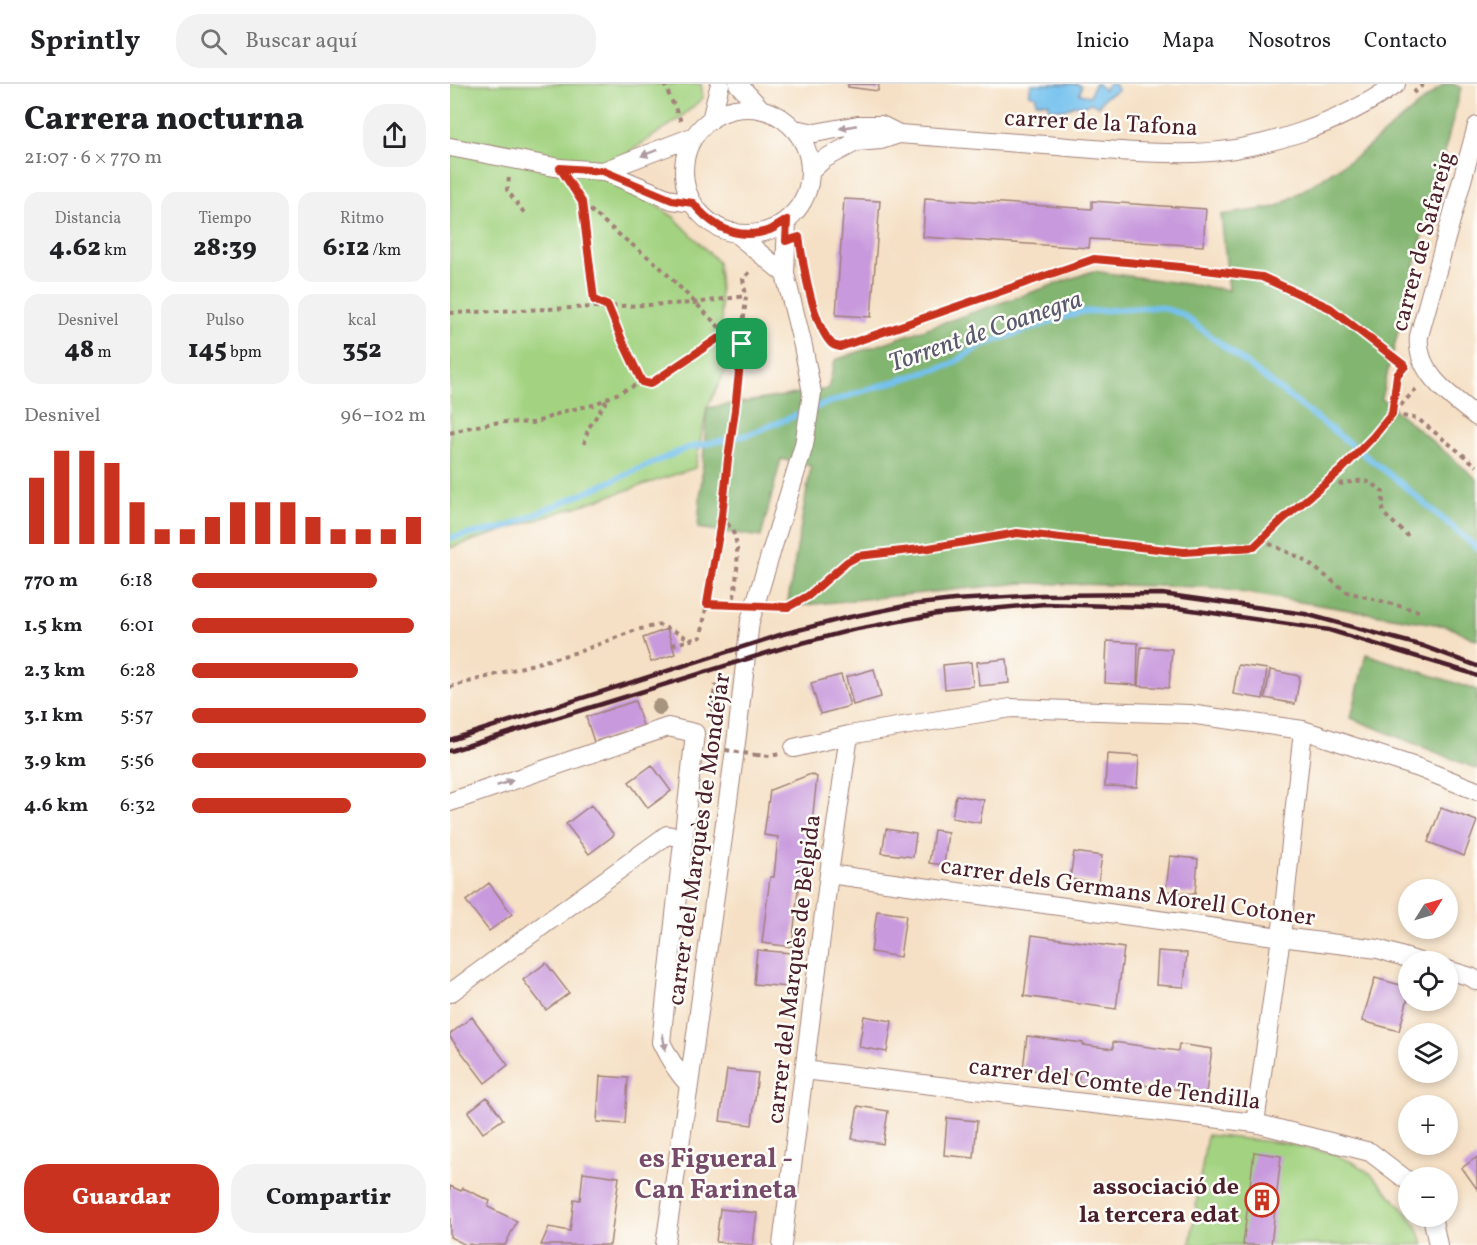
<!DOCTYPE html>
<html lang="es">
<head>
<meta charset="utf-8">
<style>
	:root { --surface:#fff; --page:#f2f2f2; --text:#202124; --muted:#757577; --line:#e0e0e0; --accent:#c8321e }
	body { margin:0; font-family:Vollkorn,serif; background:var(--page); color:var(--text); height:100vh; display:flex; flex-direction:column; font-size:22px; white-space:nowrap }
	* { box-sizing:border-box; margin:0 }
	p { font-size:20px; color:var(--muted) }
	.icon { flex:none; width:33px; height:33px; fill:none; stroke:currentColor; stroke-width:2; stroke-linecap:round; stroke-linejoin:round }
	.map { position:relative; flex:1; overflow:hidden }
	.sheet { display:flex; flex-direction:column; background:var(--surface); width:450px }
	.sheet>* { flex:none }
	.needle { width:39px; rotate:53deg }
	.buttons { position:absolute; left:948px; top:795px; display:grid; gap:12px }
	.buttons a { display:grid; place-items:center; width:60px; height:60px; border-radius:50%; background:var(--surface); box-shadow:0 3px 9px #0003; font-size:30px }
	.pin { position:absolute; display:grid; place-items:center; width:51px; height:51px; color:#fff; margin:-26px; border-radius:12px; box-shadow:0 3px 9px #0006 }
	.round { display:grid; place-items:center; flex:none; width:63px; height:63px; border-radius:24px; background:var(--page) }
	.overview { display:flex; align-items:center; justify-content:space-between; height:102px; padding:0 24px }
	h1 { font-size:33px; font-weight:800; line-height:45px }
	.figures { display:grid; grid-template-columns:repeat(3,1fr); gap:9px; height:102px; padding:6px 24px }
	.figures div { display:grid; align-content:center; border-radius:15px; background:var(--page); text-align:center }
	.figures b { font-size:26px; font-weight:800 }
	.figures small { font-size:16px; font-weight:400 }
	.figures p { font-size:16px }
	.chart { height:168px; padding:12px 24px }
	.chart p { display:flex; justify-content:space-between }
	.chart svg { width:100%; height:108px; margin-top:6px; stroke:var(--accent); stroke-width:6 }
	.cta { display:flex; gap:12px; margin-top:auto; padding:12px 24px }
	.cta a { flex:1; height:69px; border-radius:24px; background:var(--accent); color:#fff; font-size:24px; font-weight:800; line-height:69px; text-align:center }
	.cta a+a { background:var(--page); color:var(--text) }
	ul { padding:0 24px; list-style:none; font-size:20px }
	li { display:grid; grid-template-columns:96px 72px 1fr; align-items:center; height:45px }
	li i { height:15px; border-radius:8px; background:var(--accent) }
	header { display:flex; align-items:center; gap:36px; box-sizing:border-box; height:84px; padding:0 30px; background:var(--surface); border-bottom:2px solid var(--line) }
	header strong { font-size:28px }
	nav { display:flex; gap:33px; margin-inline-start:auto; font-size:21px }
	.search { width:420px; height:54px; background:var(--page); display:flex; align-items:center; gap:15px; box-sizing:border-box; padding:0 21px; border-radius:24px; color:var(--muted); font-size:22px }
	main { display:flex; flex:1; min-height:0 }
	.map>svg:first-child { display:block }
</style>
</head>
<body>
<header>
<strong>Sprintly</strong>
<div class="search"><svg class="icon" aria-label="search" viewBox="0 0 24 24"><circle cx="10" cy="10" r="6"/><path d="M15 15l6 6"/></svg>Buscar aquí</div>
<nav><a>Inicio</a><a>Mapa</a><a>Nosotros</a><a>Contacto</a></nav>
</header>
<main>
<section class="sheet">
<div class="overview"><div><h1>Carrera nocturna</h1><p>21:07 · 6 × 770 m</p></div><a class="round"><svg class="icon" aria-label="share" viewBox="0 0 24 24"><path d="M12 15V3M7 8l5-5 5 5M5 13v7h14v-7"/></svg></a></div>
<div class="figures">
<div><p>Distancia</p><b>4.62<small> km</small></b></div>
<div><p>Tiempo</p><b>28:39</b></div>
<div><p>Ritmo</p><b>6:12<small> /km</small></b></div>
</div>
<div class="figures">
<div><p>Desnivel</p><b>48<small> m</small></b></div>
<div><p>Pulso</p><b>145<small> bpm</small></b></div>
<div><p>kcal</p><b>352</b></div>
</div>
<div class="chart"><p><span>Desnivel</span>96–102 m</p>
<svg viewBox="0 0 160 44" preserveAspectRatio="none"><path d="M5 44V17M15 44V6M25 44V6M35 44V11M45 44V27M55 44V38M65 44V38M75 44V33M85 44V27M95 44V27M105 44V27M115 44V33M125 44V38M135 44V38M145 44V38M155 44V33"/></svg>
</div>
<ul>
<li><b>770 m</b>6:18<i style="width:79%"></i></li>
<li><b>1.5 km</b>6:01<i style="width:95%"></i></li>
<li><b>2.3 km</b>6:28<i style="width:71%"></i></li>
<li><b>3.1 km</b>5:57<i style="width:100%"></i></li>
<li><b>3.9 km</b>5:56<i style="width:100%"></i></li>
<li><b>4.6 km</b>6:32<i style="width:68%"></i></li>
</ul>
<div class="cta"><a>Guardar</a><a>Compartir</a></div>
</section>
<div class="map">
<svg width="1027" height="1161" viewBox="0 0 1027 1161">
	<rect width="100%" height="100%" fill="#fdfcf7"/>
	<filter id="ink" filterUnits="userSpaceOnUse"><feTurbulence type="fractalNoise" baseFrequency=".0167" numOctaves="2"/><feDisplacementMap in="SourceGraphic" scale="12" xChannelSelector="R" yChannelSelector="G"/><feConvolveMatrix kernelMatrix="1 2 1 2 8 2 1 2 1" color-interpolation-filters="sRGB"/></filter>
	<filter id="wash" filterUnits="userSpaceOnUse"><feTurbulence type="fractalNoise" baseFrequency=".008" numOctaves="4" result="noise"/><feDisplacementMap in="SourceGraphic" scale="24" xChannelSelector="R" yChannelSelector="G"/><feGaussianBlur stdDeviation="1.35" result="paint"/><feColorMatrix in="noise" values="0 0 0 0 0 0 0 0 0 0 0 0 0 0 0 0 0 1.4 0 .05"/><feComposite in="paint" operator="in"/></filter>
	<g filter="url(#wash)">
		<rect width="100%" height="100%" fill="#f5e0c5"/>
		<path fill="#a3d381" stroke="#767956" stroke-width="1.5" d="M0,0h251l2,14 -24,21 -38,25 -38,27 71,46 44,45 7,110 -18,36 -12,60 -245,80z
			M757,1051l75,8 49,10 23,10 17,11 37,40 9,13 7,18h-234z"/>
		<path fill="#82b56f" stroke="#666a4d" stroke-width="1.5" d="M994,0h9l8,4 -80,310 96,81v161l-30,-14 -238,-39 -188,-4 -234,24 24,-141 -30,-7 -20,78 -63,-9 9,-120 121,-19 7,-29 258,-89 136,19 -8,-75 56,-8 80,-51z
			M916,570l111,36v79l-126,-51z"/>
		<path fill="#73c1ee" stroke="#5e708c" stroke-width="1.5" d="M581,0h47l3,2 -1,8 10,2 4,-12h4l6,6 4,-6h7l3,6 -13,7 -7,9 -6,-3 -9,3 -9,-1 -9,5 -17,-2 1,-5 -13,-1v-6l-7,-2z"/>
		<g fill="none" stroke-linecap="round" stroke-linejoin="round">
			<path stroke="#73c1ee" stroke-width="6" d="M0,454l57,-11 180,-79 60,-13 75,-30 44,-15 84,-25 32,-20 98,-33 79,-5 23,7 215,166 80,68"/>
		</g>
		<g id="blocks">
			<path fill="#c899dd" d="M398,0h31l-1,7 -30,-4z
				M475,114l167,11v-8l114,8 -3,37 -113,-7 -1,9 -166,-11z
				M394,115l36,2 -9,116 -35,-2z
				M217,545l8,25 -24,8 -8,-24z
				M657,557l31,2 -1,42 -32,-2z
				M691,563l31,2 -3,39 -31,-2z
				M557,575l2,24 -30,3 -2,-24z
				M521,578l2,24 -28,3 -2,-24z
				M788,581l29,4 -4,30 -30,-5z
				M424,585l7,28 -28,8 -7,-28z
				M820,586l30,6 -5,28 -30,-6z
				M391,591l9,31 -30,8 -9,-31z
				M185,617l8,25 -49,16 -8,-25z
				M657,670l32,2 -2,31 -32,-1z
				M202,681l19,26 -23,17 -19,-26z
				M361,690l6,3 -7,63 -4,41h-7l-7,66 -30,-4 8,-66h4l4,-40 -14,-2 6,-45z
				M506,711l28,5 -4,23 -28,-5z
				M141,721l23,30 -25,19 -23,-30z
				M991,724l36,13 -13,35 -36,-14z
				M436,745l30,5 -3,23 -31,-4z
				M484,746l14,2 -4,33 -15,-2z
				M624,768l28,4 -4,27 -28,-4z
				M720,772l28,3 -3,35 -29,-3z
				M39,799l23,31 -23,17 -23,-30z
				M427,827l29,4 -6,42 -29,-5z
				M582,851l92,13 -8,61 -92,-13z
				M307,866l34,3 -3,34 -34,-3z
				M708,867l29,2 -3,34 -28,-2z
				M96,879l23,30 -23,17 -23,-30z
				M925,894l33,9v11l-9,33 -37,-10z
				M414,932l28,5 -5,31 -28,-5z
				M22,933l36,48 -23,18 -35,-46v-3z
				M577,952l56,7v2l30,4v-7l65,9 1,-7 33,5 -6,44 -64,-8 -1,5 -63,-8 1,-6 -56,-7z
				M277,986l31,3 -6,52 -32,-4z
				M150,992l28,2 -3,46 -28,-2z
				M37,1013l16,22 -20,14 -15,-21z
				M408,1022l30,5 -5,33 -31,-5z
				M497,1034l30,3 -3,37 -30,-3z
				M804,1068l27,4 -10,89h-28z
				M1027,1073v32l-15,-21z
				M133,1088l36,5 -9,68h-69l8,-18 21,4 4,-32 6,1z
				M0,1102l11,5 2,-3 27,13 -2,6 29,14 -12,24h-32l-3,-1 -4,1 -16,-8z
				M270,1125l37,4 -4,32 -37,-3z"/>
		</g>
	</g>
	<g filter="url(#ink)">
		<use href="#blocks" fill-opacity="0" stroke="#a08078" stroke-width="1.5"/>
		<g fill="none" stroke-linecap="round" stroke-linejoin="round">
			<g stroke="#a08078" stroke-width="20">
				<path id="street" d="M288,0l24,26
					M234 87a63 63 0 1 1 126 0a63 63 0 1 1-126 0Z
					M261,36l9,-36
					M1027,42l-58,210c-4,37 33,61 58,81
					M345,45l20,4 43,-8h23l18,9c53,4 106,8 159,12 46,4 91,8 137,7 69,-3 145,-29 201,-69
					M0,63l110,21 43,3 69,29 21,3
					M153,87l92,-35
					M361,87l13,-12 32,-17 25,-2 18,-6
					M284,148l51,42
					M344,664l55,-13 162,-27 178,6 114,16 116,38 58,23
					M0,718l218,-75 27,6 -34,309c8,17 16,30 28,43
					M379,790l452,63 97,12 42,13
					M998,886l23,7 6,4
					M0,909l217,-158 16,3
					M354,986l451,53 115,29 38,29
					M805,1039l26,-186 22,-207
					M982,1132l6,29
					M215,1161l24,-160 48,-350 13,-114 54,-176 8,-52 -9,-47 -18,-72 2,-54
					M332,1161l47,-371 20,-139"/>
			</g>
			<path stroke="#a08078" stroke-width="4" stroke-dasharray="4.5 4.5" stroke-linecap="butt" d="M214,0l17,37
				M963,9l11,-9
				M59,94l-2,12 18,24
				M123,105l9,14 40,34 35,27 71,72 14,8
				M132,119l12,97 14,6 14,34 20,42 8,2 67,-45 11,-3
				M353,130l5,-6 8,-19
				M0,229l244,-10 52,-7
				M369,240l14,21 7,2 254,-88 87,8 81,10 68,31 75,58 -8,9 -5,39 26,5 59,47
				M0,349l21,-6 29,-5 34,1 31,-12 28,-6 49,-23
				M134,360l4,-15 19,-29
				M882,393l9,7c20,-4 26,-7 42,8v18l2,5 23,21
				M272,432c4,6 11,14 13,21 5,19 1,47 -2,67
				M811,456l42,19 44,33 75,20
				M257,520l14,1
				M326,523h11l21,-11 39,-34 11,-6 71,-8 88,-15 167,19 70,-5c28,-27 58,-51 87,-77 27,-26 50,-55 76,-82
				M222,561l29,-8 21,-121 6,-57 7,-49 11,-114 -3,-17 8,-8
				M0,603l131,-36 55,-21 23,-5 22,9 8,6
				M261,638l4,-36h8
				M306,671l15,1 8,-2"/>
			<use href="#street" stroke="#fff" stroke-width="18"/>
			<path stroke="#4a1f2b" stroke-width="4.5" d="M0,656l333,-106 62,-16 65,-13 44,-5 87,-5 121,-1 143,20 118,32 54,20
				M0,667l333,-103 69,-18 85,-16 108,-10 133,4 151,22 138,42 10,4"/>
			<path stroke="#a08078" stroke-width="4" stroke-dasharray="4.5 4.5" stroke-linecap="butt" d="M271,521l55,2
				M258,663l48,8"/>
		</g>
		<circle fill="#a6947f" cx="209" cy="623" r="8"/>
		<defs><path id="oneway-solid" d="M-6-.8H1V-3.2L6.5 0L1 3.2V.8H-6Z" transform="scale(1.5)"/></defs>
		<g fill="#ae9aa0">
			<use href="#oneway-solid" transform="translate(398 43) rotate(169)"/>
			<use href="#oneway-solid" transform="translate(199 69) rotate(159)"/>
			<use href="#oneway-solid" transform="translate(55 699) rotate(-19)"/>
			<use href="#oneway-solid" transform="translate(214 958) rotate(81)"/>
		</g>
	</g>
	<g fill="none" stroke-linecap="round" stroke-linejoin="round" filter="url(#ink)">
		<g stroke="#fff" stroke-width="12">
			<path id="route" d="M110,84l43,3 69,29 21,3c20,25 45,38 77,27 6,-3 12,-7 17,-10l-1,21 13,-4c4,27 14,89 33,107 2,2 5,2 8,3l254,-88 87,8 81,10 68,31 75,58 -8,9 -5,39 -19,23 -32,33 -59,50 -28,27 -70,5 -167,-19 -88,15 -71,8 -11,6 -39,34 -20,11 -81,-3 15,-88 6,-57 7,-49 7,-66 -14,-8 -11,3 -67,45 -8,-2 -20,-42 -14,-34 -14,-6 -12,-98z"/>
		</g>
		<use href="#route" stroke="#c8321e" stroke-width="8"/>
	</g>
	<defs>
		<g id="building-ring" transform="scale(1.725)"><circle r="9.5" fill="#fdfcf7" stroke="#c8321e" stroke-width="1.5"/><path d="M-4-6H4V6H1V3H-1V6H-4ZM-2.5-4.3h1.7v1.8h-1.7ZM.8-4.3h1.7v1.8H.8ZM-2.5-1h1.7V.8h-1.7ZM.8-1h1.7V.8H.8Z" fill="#c8321e"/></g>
	</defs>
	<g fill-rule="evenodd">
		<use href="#building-ring" x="812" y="1116"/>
	</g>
	<g text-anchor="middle" stroke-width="5" stroke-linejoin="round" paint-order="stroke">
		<g font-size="24" fill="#4a1f2b" stroke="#fdfcf7">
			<text transform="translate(651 38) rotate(3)" y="8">carrer de la Tafona</text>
			<text transform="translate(972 157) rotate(-75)" y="8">carrer de Safareig</text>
			<text transform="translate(248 755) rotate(-82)" y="8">carrer del Marquès de Mondéjar</text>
			<text transform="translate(678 807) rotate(8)" y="8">carrer dels Germans Morell Cotoner</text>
			<text transform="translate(343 885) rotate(-83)" y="8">carrer del Marquès de Bèlgida</text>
			<text transform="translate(665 999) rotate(7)" y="8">carrer del Comte de Tendilla</text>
		</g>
		<g font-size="24" font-weight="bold" fill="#4a1f2b" stroke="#fdfcf7" text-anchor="end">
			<text x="789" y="1110">associació de<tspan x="789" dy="28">la tercera edat</tspan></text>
		</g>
		<g font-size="26" font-style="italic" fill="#58586f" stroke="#fdfcf7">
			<text transform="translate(535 246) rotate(-19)" y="9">Torrent de Coanegra</text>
		</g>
		<g font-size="27" font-weight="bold" fill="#764a69" stroke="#fdfcf7">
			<text x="266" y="1083">es Figueral -<tspan x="266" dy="31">Can Farineta</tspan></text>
		</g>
	</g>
</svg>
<div class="buttons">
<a><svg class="needle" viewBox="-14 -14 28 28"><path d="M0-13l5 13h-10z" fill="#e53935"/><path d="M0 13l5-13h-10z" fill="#757577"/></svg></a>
<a><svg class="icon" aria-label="locate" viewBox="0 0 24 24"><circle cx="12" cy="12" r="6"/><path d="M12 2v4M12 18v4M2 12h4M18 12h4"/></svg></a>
<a><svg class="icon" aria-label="layers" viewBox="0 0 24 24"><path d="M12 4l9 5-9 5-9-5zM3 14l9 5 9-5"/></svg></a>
<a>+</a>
<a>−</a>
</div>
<div class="pin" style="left:292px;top:260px;background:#1e9e55"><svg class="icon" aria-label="arrive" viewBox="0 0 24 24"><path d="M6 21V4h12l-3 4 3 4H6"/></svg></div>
</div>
</main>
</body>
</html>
